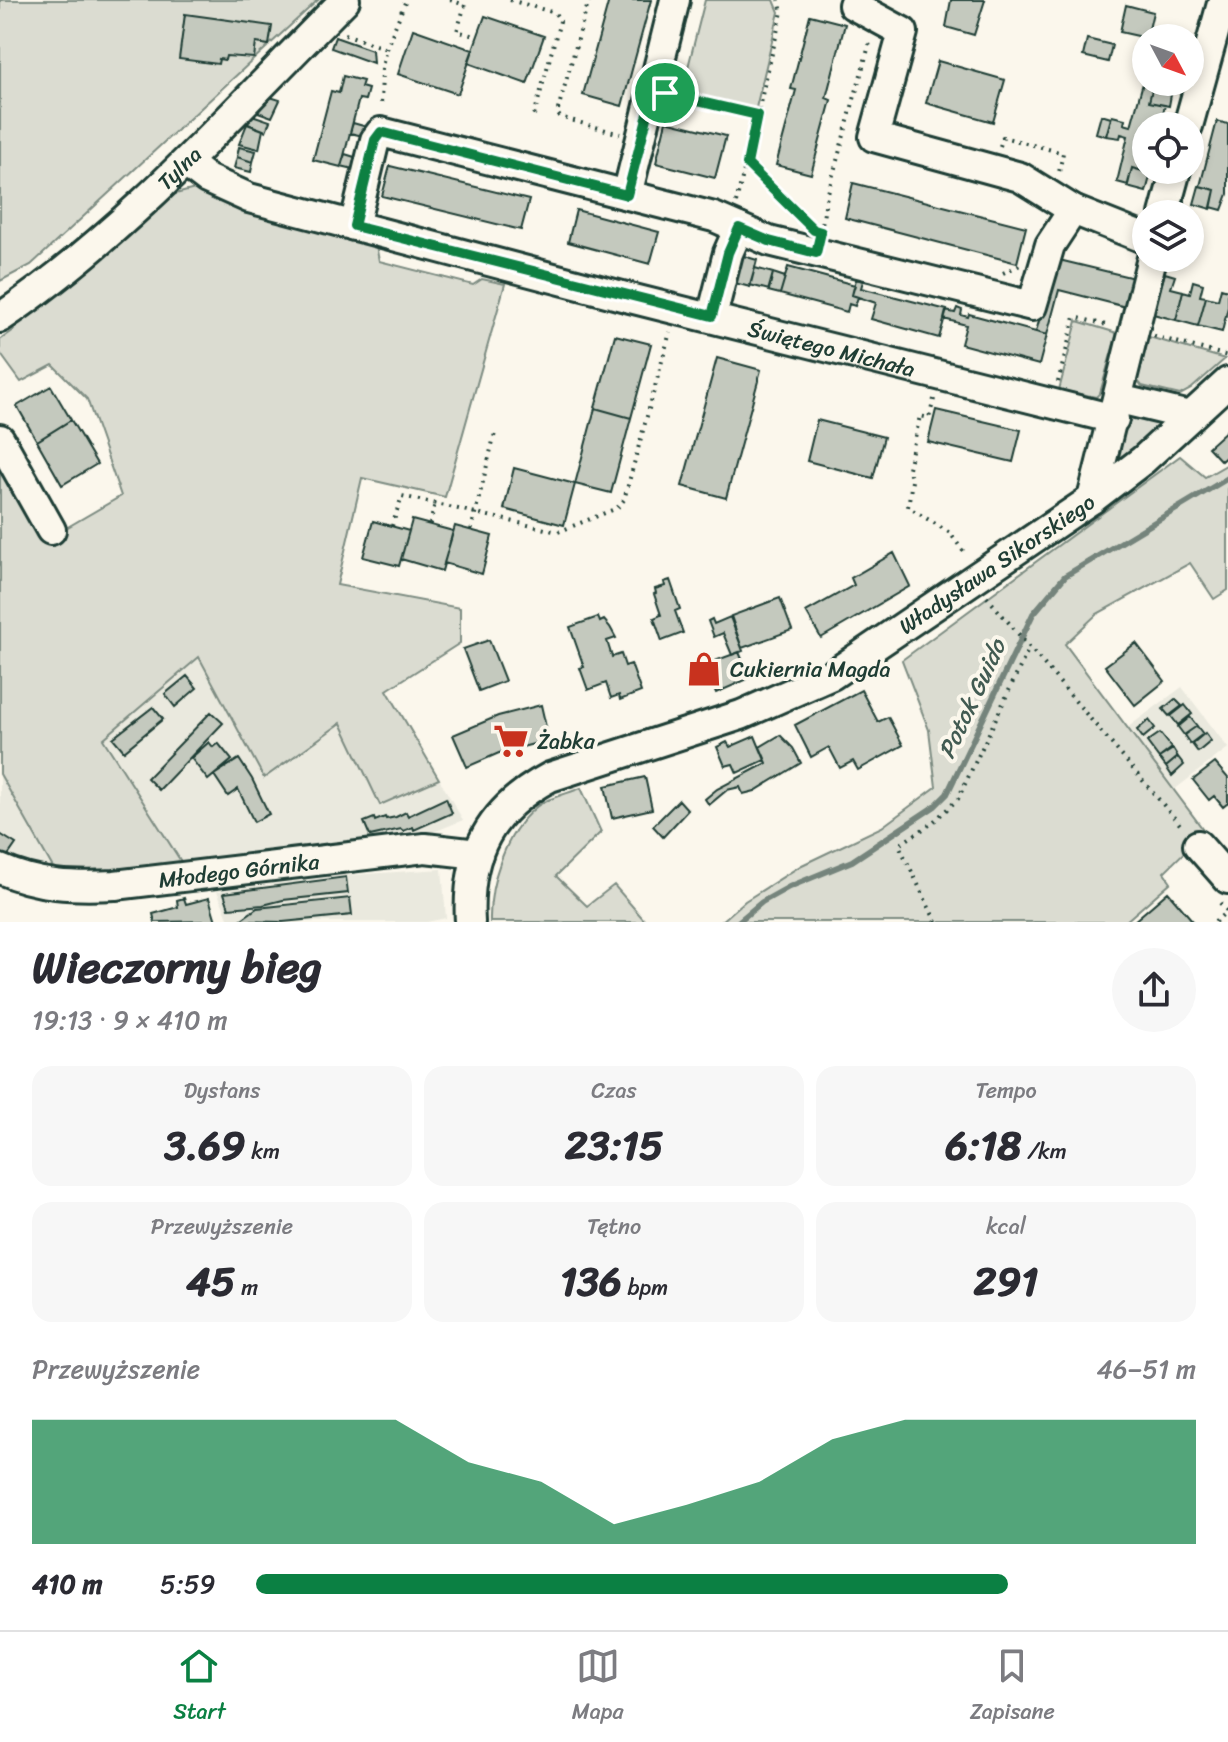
<!DOCTYPE html>
<html lang="pl">
<head>
<meta charset="utf-8">
<style>
	:root { --surface:#fff; --page:#f7f7f7; --text:#2b2b33; --muted:#7c7c81; --line:#e1e1e2; --accent:#0b8043 }
	body { margin:0; font-family:Sriracha,sans-serif; background:var(--page); color:var(--text); height:100vh; display:flex; flex-direction:column; font-size:30px; white-space:nowrap }
	* { box-sizing:border-box; margin:0 }
	p { font-size:26px; color:var(--muted) }
	.icon { flex:none; width:44px; height:44px; fill:none; stroke:currentColor; stroke-width:2; stroke-linecap:round; stroke-linejoin:round }
	.map { position:relative; height:922px; overflow:hidden }
	.drawer { display:flex; flex-direction:column; background:var(--surface); flex:1 }
	.drawer>* { flex:none }
	.needle { width:52px; rotate:131deg }
	.buttons { position:absolute; left:1132px; top:24px; display:grid; gap:16px }
	.buttons a { display:grid; place-items:center; width:72px; height:72px; border-radius:50%; background:var(--surface); box-shadow:0 4px 12px #0003; font-size:40px }
	.pin { position:absolute; display:grid; place-items:center; width:68px; height:68px; color:#fff; margin:-34px; border:4px solid #fff; border-radius:50%; box-shadow:0 2px 8px #0007 }
	.round { display:grid; place-items:center; flex:none; width:84px; height:84px; border-radius:42px; background:var(--page) }
	.headline { display:flex; align-items:center; justify-content:space-between; height:136px; padding:0 32px }
	h1 { font-size:44px; font-weight:700; line-height:60px }
	.stats { display:grid; grid-template-columns:repeat(3,1fr); gap:12px; height:136px; padding:8px 32px }
	.stats div { display:grid; align-content:center; border-radius:20px; background:var(--page); text-align:center }
	.stats b { font-size:40px; font-weight:700 }
	.stats small { font-size:22px; font-weight:400 }
	.stats p { font-size:22px }
	.chart { height:224px; padding:16px 32px }
	.chart p { display:flex; justify-content:space-between }
	.chart svg { width:100%; height:144px; margin-top:8px; fill:var(--accent); opacity:.7 }
	ul { padding:0 32px; list-style:none; font-size:26px }
	li { display:grid; grid-template-columns:128px 96px 1fr; align-items:center; height:60px }
	li i { height:20px; border-radius:10px; background:var(--accent) }
	.tabs { display:flex; justify-content:space-around; align-items:center; height:112px; border-top:2px solid var(--line); background:var(--surface); font-size:22px; color:var(--muted) }
	.tabs a { display:grid; justify-items:center; gap:4px }
	.tabs .active { color:var(--accent) }
	.map>svg:first-child { display:block }
</style>
</head>
<body>
<div class="map">
<svg width="1228" height="922" viewBox="0 0 1228 922">
	<rect width="100%" height="100%" fill="#fbf7ec"/>
	<filter id="ink" filterUnits="userSpaceOnUse"><feTurbulence type="fractalNoise" baseFrequency=".0125" numOctaves="2"/><feDisplacementMap in="SourceGraphic" scale="16" xChannelSelector="R" yChannelSelector="G"/><feConvolveMatrix kernelMatrix="1 2 1 2 8 2 1 2 1" color-interpolation-filters="sRGB"/></filter>
	<g filter="url(#ink)">
		<path fill="#eae9de" d="M200,657l64,121 77,-55 39,82 59,-26 24,41 -39,16 -242,27 -79,-124z
			M1182,687l46,61 -54,42 -47,-62z
			M0,774l56,99 -56,-17z
			M442,869l4,49 -19,4h-197l-13,-31 134,-16z"/>
		<path fill="#dbdcd1" stroke="#7d8c82" stroke-width="2" d="M0,0h318l-287,265 -31,16z
			M705,0h69l5,12 -24,100 -73,-21z
			M195,189l180,51 4,21 94,24 9,-6 23,5 -60,213 -83,-19 -25,107 123,23v35l-73,47 52,89 -59,26 -39,-82 -77,55 -65,-121 -96,82 79,124 -79,13 -47,-3 -56,-99v-303l42,71 79,-46 -34,-97 -34,-34 -32,17 -21,-29v-13l14,-10 -4,-7 154,-126z
			M1077,321l40,12 -17,60 -4,4 -37,-7z
			M1149,337l76,22 -34,30 -11,6 -38,-9 -5,-6z
			M1129,413l35,8v4l-45,40h-6z
			M1180,456l25,21 23,-13v126l-14,9 -24,-36 -93,51 -32,30 140,188 -41,40 7,10 -46,40h-404l24,-21 57,-36 80,-38 54,-40 -7,-57 -27,-70z
			M581,788l20,44 -45,44 31,30 27,-21 32,37h-156c-1,-38 15,-89 45,-114 11,-10 32,-14 46,-20z"/>
		<g fill="none" stroke-linecap="round" stroke-linejoin="round">
			<path stroke="#74847b" stroke-width="6" d="M738,922l24,-20 27,-15 63,-26 83,-55 12,-12 86,-180 32,-38 163,-98"/>
		</g>
		<path fill="#c4c9be" stroke="#1f3d34" stroke-width="2" d="M609,0h42l-29,106 -39,-11z
			M951,0h34l-11,35 -28,-8z
			M1126,5l27,7 -6,26 -27,-6z
			M185,14l87,12 -3,19 -13,-2 -2,15 -28,-2 -1,4 -6,-1 -1,5 -39,-5z
			M810,15l35,9 -19,74 5,2 -20,74 -35,-9 20,-75 -5,-1z
			M485,16l59,20 -17,48 -59,-21z
			M413,29l60,21 -15,44 -60,-20z
			M335,37l37,13 1,13 -42,-15z
			M1087,39l25,6 -4,17 -25,-6z
			M938,61l67,19 -12,42 -67,-19z
			M343,76l20,5 -2,6 7,2 -3,11 -6,-1 -18,68 -28,-7 18,-69 8,2z
			M1143,83l10,2 -4,17 16,3 -5,21h-14v44h3v3l-17,-5 -4,17 -11,-3 11,-46 -7,-2 -1,4 -14,-2 6,-20 13,3 -1,5 7,2z
			M1153,85l19,4 -3,17 -20,-4z
			M270,97l10,3 -8,17 -14,-5z
			M252,115l18,6 -4,10 -18,-7z
			M1101,115l10,3 -5,18 -10,-3z
			M666,121l60,15 -11,42 -59,-15z
			M1217,121l11,3v70l-6,16 -11,-3 4,-17 -15,-4z
			M353,123l21,6 -2,9 -22,-5z
			M247,124l16,6 -4,19 -20,-5z
			M239,147l17,4 -3,11 -16,-5z
			M345,154l16,5 -3,11 -17,-4z
			M237,157l16,5 -2,10 -17,-4z
			M390,166l139,34 -8,30 -139,-34z
			M1132,168l19,5 -5,19 -19,-5z
			M853,183l173,44 -9,36 -172,-45z
			M1199,186l16,4 -4,19 -17,-5z
			M576,210l83,22 -9,32 -82,-22z
			M737,254l20,6 -7,27 -19,-5z
			M1059,260l75,18 -8,29 -67,-17 -12,45 -11,-3 15,-56z
			M788,267l67,18 -3,10 6,2 -3,9 -6,-2 -2,8 -67,-18z
			M755,268l18,5 -4,17 -19,-5z
			M773,273l12,4 -5,17 -12,-3z
			M1165,273l10,3 -4,12 12,3 -7,29 -23,-6z
			M856,279l7,2 -2,7 86,22 -8,28 -68,-19 5,-16 -24,-8z
			M1193,281l10,3 -3,12 6,1 -8,29 -22,-6 7,-29 7,2z
			M1221,288l7,2v17l-6,25 -24,-6 8,-29 12,3z
			M957,308l5,2 -1,5 7,2 1,-3 78,21 -8,30 -78,-21 5,-19 -22,-6 2,-8 9,2z
			M615,335l36,9 -20,74 -36,-10z
			M717,358l44,12 -35,128 -44,-12z
			M51,386l20,34 -34,21 -20,-35z
			M595,408l36,10 -20,75 -36,-9z
			M936,410l85,20 -8,32 -85,-20z
			M71,420l26,44 -35,21 -25,-44z
			M817,420l67,17 -11,41 -66,-17z
			M1228,429v26l-7,6 -13,-14z
			M514,468l61,16 -11,41 -60,-16z
			M412,520l41,11 -11,40 -41,-12z
			M373,521l36,10 -10,35 -36,-9z
			M455,526l37,10 -10,38 -38,-11z
			M894,553l16,33 -89,52 -15,-26 48,-27 -3,-7z
			M670,580l10,29 -5,2 8,22 -21,8 -8,-23 7,-3 -7,-21 2,-1 -1,-4 10,-3 -1,-4z
			M780,598l12,32 -50,18 -11,-32z
			M598,617l2,5 4,-2 6,7 6,11 -9,3 5,16 9,-3 4,12 6,-2 10,28 -21,8 -1,-5 -8,3 -5,-15 -18,7 -8,-22 4,-1 -14,-40z
			M730,617l13,34 -11,4 -9,-22 -9,4 -6,-16 4,-2 2,5z
			M489,640l16,41 -26,10 -16,-42z
			M1136,643l29,38 -30,24 -30,-39z
			M739,652l11,26 -34,15 -12,-28z
			M187,676l10,12 -22,19 -10,-13z
			M861,690l17,32 10,-5 15,28 -45,25 -5,-9 -13,7 -11,-21 -18,10 -16,-32z
			M1175,699l7,7 -13,10 -6,-7z
			M541,705l8,35 -50,13 -32,14 -14,-32 45,-19z
			M1185,705l7,9 -14,11 -7,-9z
			M153,707l10,12 -39,32 -11,-13z
			M211,712l12,11 -64,67 -12,-12z
			M1190,717l7,9 -13,9 -6,-8z
			M1149,720l6,8 -12,10 -6,-8z
			M1197,726l6,8 -13,10 -6,-9z
			M1160,733l12,15 -13,10 -12,-16z
			M1205,733l6,8 -13,11 -6,-8z
			M780,735l13,13 8,15 -46,28 -12,3 -3,-7 -13,3 -18,15 -4,-6 12,-10 50,-26 -7,-16z
			M755,736l10,24 -28,13 -4,-9 -8,2 -8,-19 10,-5 3,5z
			M209,742l4,5 5,-4 14,17 -24,20 -17,-22z
			M1173,749l5,8 -12,10 -7,-9z
			M1178,757l6,8 -12,11 -6,-9z
			M239,759l13,20 17,35 -15,8 -16,-33 -10,7 -14,-21z
			M1215,763l13,15v25l-5,4 -9,-11 -5,4 -16,-20z
			M645,777l7,32 -40,9 -7,-32z
			M446,798l6,15 -38,17 -1,-3 -10,4 -2,-2 -31,7 -6,-14 10,-4 1,3 10,-4 1,2 10,-2 10,-5 2,4z
			M679,800l9,10 -25,27 -10,-11z
			M0,834l16,10 -9,13 -7,-5z
			M346,877l2,16 -65,7 -20,5 -34,3 -5,-15z
			M1168,892l24,28 -2,2h-57z
			M184,898l2,6 23,-6 7,23 -61,1 -2,-8 25,-7 -1,-7z
			M350,898l2,17 -69,7 -44,-1 18,-13z"/>
		<g fill="none" stroke-linecap="round" stroke-linejoin="round">
			<g stroke="#1f3d34" stroke-width="34">
				<g id="minor">
					<path d="M855,0l-2,5 50,27 -29,105 146,40 53,33 73,29"/>
					<path d="M1188,126l35,-126"/>
					<path id="s1" d="M186,163l21,16 42,19 373,98 492,123"/>
					<path d="M627,195l48,-195"/>
					<path d="M1164,214l12,-44"/>
					<path d="M354,226l21,-86 6,-8 333,85 55,24 263,65 18,-61 23,-35"/>
					<path d="M712,316l16,-63 11,-25"/>
					<path id="s2" d="M0,318c130,-88 235,-208 345,-318"/>
					<path d="M1119,399l71,17"/>
					<path d="M0,439l51,91"/>
					<path d="M1092,499l60,-241"/>
					<path d="M1198,845l30,34"/>
					<path id="s3" d="M0,869c38,17 73,18 115,16l310,-37 53,6"/>
					<path id="s4" d="M470,922c-4,-69 20,-113 80,-145l191,-62 91,-40 260,-176 51,-39 85,-78"/>
				</g>
			</g>
			<path stroke="#1f3d34" stroke-width="4" stroke-dasharray="2 6" stroke-linecap="butt" d="M450,0l15,5 -8,26 17,5
				M510,0l45,13 5,8 -26,95
				M589,0l-32,113 3,4 60,17
				M345,34l41,15 -4,18 -1,41
				M386,49l20,-49
				M674,95l83,20
				M1000,146l3,-9 60,16 -4,19
				M747,164l64,63
				M736,203l46,-191 -3,-12
				M821,231l5,-31 44,-158
				M1003,273l17,-8
				M1154,336l74,20
				M1058,382l17,-65 35,9
				M934,399l-5,19 -9,-2 -12,52 4,13 -4,26 42,26 16,22
				M430,524l5,-21
				M392,526l10,-30 156,36 59,-24 7,-8 46,-168
				M471,530l24,-97
				M987,597l196,231
				M1220,903l8,9
				M936,922l-37,-77 32,-21 27,-25 71,-151
				M1215,922l12,-11"/>
			<use href="#minor" stroke="#fbf7ec" stroke-width="28"/>
		</g>
	</g>
	<g fill="none" stroke-linecap="round" stroke-linejoin="round" filter="url(#ink)">
		<g stroke="#fff" stroke-width="16">
			<path id="route" d="M654,91l103,24 -10,49 67,66 7,2 -5,21 -47,-12 -30,-13 -11,25 -16,63 -358,-90 21,-86 6,-8 246,63z"/>
		</g>
		<use href="#route" stroke="#0b8043" stroke-width="10"/>
	</g>
	<defs>
		<g id="shop-bare" transform="scale(2.76)"><path d="M-5-2.5h2.3a2.7 3.5 0 0 1 5.4 0H5L5.5 6h-11ZM-1.5-2.5h3a1.5 2.3 0 0 0-3 0Z" fill="#c8321e" stroke="#fbf7ec" stroke-width="2.5" paint-order="stroke"/></g>
		<g id="supermarket-bare" transform="scale(2.76)"><path d="M-6-5.5h2.5l.6 2H6L4.5 2H-2.5L-4.4-4H-6ZM-1.5 3.2a1.3 1.3 0 1 0 .1 0ZM3 3.2a1.3 1.3 0 1 0 .1 0Z" fill="#c8321e" stroke="#fbf7ec" stroke-width="2.5" paint-order="stroke"/></g>
	</defs>
	<g fill-rule="evenodd">
		<use href="#shop-bare" x="704" y="669"/>
		<use href="#supermarket-bare" x="511" y="741"/>
	</g>
	<g text-anchor="middle" stroke-width="8" stroke-linejoin="round" paint-order="stroke">
		<g font-size="22" fill="#1f3d34" stroke="#fbf7ec">
			<text dy="8" stroke="none"><textPath href="#s2" startOffset="234">Tylna</textPath></text>
			<text dy="8" stroke="none"><textPath href="#s1" startOffset="674">Świętego Michała</textPath></text>
			<text dy="8" stroke="none"><textPath href="#s4" startOffset="676">Władysława Sikorskiego</textPath></text>
			<text dy="8" stroke="none"><textPath href="#s3" startOffset="242">Młodego Górnika</textPath></text>
		</g>
		<g font-size="22" fill="#1f3d34" stroke="#fbf7ec" text-anchor="start">
			<text x="730" y="677">Cukiernia Magda</text>
			<text x="537" y="749">Żabka</text>
		</g>
		<g font-size="24" font-style="italic" fill="#425b52" stroke="#fbf7ec">
			<text transform="translate(972 699) rotate(-65)" y="8">Potok Guido</text>
		</g>
	</g>
</svg>
<div class="buttons">
<a><svg class="needle" viewBox="-14 -14 28 28"><path d="M0-13l5 13h-10z" fill="#e53935"/><path d="M0 13l5-13h-10z" fill="#7c7c81"/></svg></a>
<a><svg class="icon" aria-label="locate" viewBox="0 0 24 24"><circle cx="12" cy="12" r="6"/><path d="M12 2v4M12 18v4M2 12h4M18 12h4"/></svg></a>
<a><svg class="icon" aria-label="layers" viewBox="0 0 24 24"><path d="M12 4l9 5-9 5-9-5zM3 14l9 5 9-5"/></svg></a>
</div>
<div class="pin" style="left:665px;top:93px;background:#1e9e55"><svg class="icon" aria-label="arrive" viewBox="0 0 24 24"><path d="M6 21V4h12l-3 4 3 4H6"/></svg></div>
</div>
<section class="drawer">
<div class="headline"><div><h1>Wieczorny bieg</h1><p>19:13 · 9 × 410 m</p></div><a class="round"><svg class="icon" aria-label="share" viewBox="0 0 24 24"><path d="M12 15V3M7 8l5-5 5 5M5 13v7h14v-7"/></svg></a></div>
<div class="stats">
<div><p>Dystans</p><b>3.69<small> km</small></b></div>
<div><p>Czas</p><b>23:15</b></div>
<div><p>Tempo</p><b>6:18<small> /km</small></b></div>
</div>
<div class="stats">
<div><p>Przewyższenie</p><b>45<small> m</small></b></div>
<div><p>Tętno</p><b>136<small> bpm</small></b></div>
<div><p>kcal</p><b>291</b></div>
</div>
<div class="chart"><p><span>Przewyższenie</span>46–51 m</p>
<svg viewBox="0 0 160 44" preserveAspectRatio="none"><path d="M0 44V6L10 6L20 6L30 6L40 6L50 6L60 19L70 25L80 38L90 32L100 25L110 12L120 6L130 6L140 6L150 6L160 6V44z"/></svg>
</div>
<ul>
<li><b>410 m</b>5:59<i style="width:80%"></i></li>
</ul>
</section>
<nav class="tabs">
<a class="active"><svg class="icon" aria-label="home" viewBox="0 0 24 24"><path d="M3 11l9-7 9 7M6 9v11h12V9"/></svg>Start</a>
<a><svg class="icon" aria-label="map" viewBox="0 0 24 24"><path d="M3 6l6-2 6 2 6-2v14l-6 2-6-2-6 2zM9 4v14M15 6v14"/></svg>Mapa</a>
<a><svg class="icon" aria-label="saved" viewBox="0 0 24 24"><path d="M7 4h10v16l-5-4-5 4z"/></svg>Zapisane</a>
</nav>
</body>
</html>
